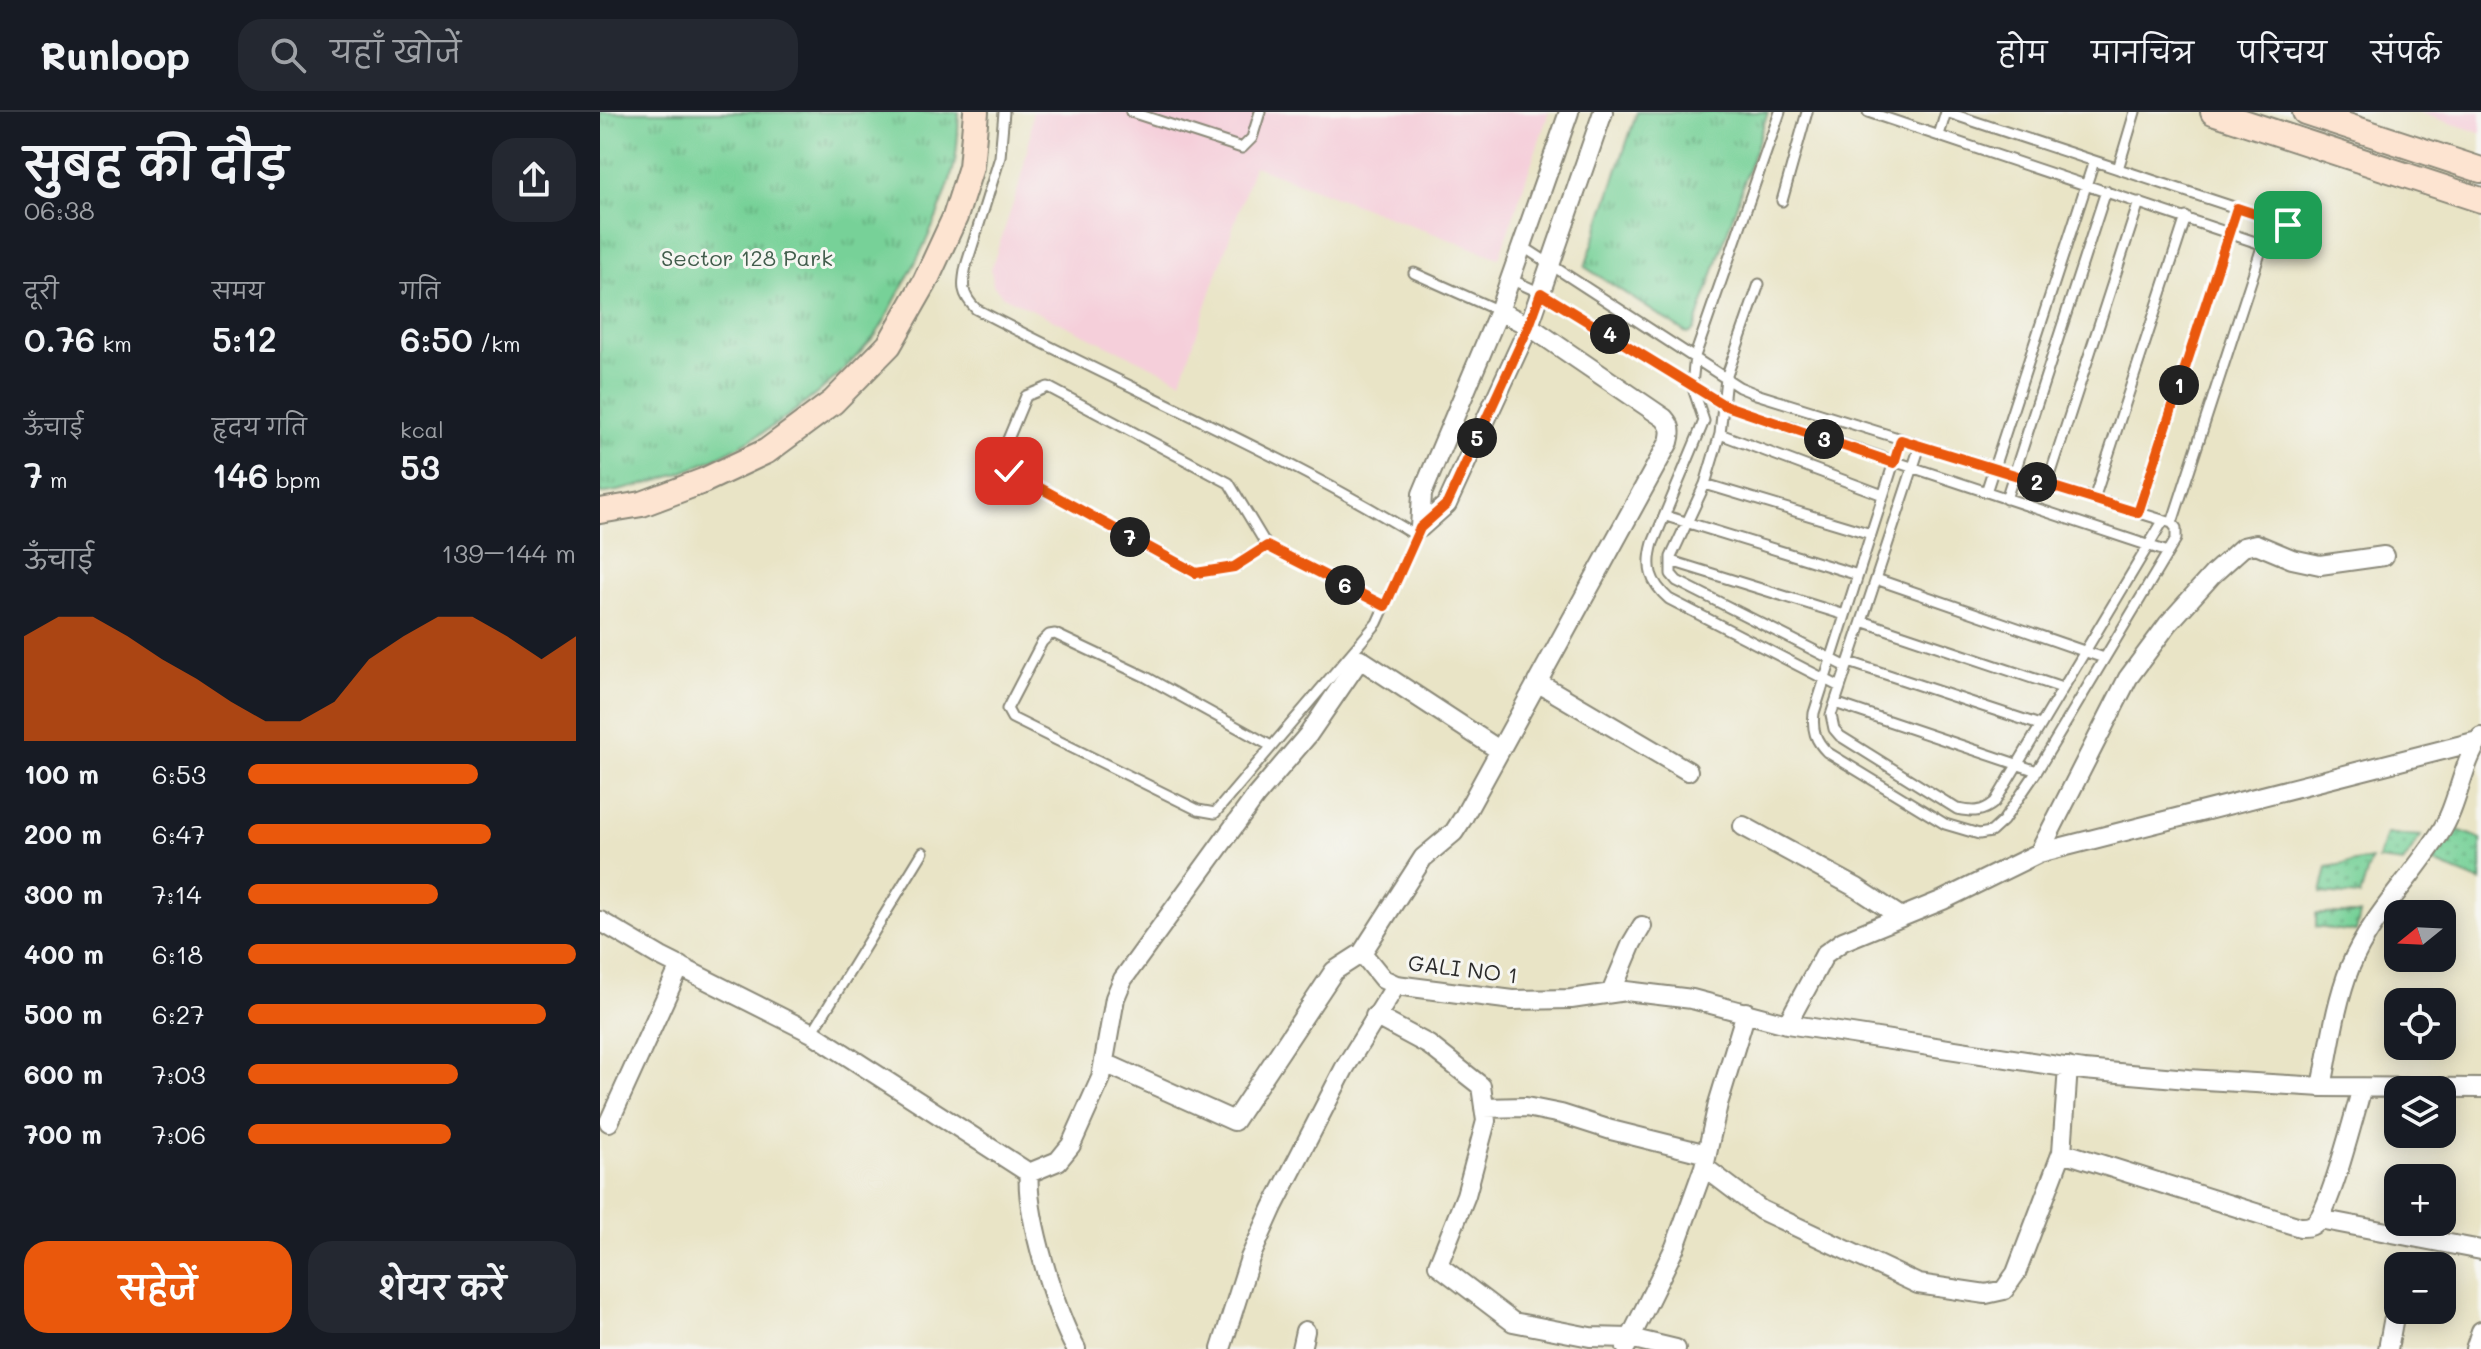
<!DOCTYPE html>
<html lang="hi">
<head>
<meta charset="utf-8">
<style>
	:root { --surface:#171b24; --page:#242831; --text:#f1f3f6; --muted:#9ea1a6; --line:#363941; --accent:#ea580c }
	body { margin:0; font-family:Mali,"Playpen Sans Deva",sans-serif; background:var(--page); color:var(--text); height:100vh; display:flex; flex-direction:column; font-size:30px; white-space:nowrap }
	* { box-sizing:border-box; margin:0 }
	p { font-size:26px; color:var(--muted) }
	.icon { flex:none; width:44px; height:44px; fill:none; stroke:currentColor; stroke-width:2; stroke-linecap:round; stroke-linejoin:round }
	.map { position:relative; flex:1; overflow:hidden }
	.sheet { display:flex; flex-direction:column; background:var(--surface); width:600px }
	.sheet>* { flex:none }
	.needle { width:52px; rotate:252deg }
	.buttons { position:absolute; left:1784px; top:788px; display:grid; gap:16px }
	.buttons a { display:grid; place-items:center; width:72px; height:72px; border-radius:16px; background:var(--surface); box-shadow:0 4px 20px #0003; font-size:40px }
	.pin { position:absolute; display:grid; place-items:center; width:68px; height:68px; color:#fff; margin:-34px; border-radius:16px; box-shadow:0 4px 12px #0006 }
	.km { position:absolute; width:40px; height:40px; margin:-20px; border-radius:50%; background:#222; color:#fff; font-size:22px; line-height:40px; text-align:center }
	.round { display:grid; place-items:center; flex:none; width:84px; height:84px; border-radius:24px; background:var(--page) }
	.head { display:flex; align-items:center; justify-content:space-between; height:136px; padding:0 24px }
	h1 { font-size:44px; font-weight:600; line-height:60px }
	.figures { display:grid; grid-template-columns:repeat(3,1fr); gap:12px; height:136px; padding:8px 24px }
	.figures div { display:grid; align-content:center }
	.figures b { font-size:34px; font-weight:600 }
	.figures small { font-size:22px; font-weight:400 }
	.figures p { font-size:22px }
	.chart { height:224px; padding:16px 24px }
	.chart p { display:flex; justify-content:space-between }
	.chart svg { width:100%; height:144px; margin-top:8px; fill:var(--accent); opacity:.7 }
	.cta { display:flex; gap:16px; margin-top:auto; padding:16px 24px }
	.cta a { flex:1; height:92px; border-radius:24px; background:var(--accent); color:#fff; font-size:32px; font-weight:600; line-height:92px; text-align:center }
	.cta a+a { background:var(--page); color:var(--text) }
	ul { padding:0 24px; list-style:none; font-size:26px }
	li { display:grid; grid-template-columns:128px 96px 1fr; align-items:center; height:60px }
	li i { height:20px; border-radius:10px; background:var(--accent) }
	header { display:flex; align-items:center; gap:48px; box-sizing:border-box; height:112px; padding:0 40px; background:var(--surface); border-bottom:2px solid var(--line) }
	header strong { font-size:38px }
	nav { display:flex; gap:44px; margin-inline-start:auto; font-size:28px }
	.search { width:560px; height:72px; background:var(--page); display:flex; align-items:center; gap:20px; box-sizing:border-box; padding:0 28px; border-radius:24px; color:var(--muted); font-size:30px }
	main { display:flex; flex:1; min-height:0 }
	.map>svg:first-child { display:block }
</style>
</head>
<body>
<header>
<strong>Runloop</strong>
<div class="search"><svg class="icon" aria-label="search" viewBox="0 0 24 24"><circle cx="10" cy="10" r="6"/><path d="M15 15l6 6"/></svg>यहाँ खोजें</div>
<nav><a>होम</a><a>मानचित्र</a><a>परिचय</a><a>संपर्क</a></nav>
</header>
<main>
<section class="sheet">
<div class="head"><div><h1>सुबह की दौड़</h1><p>06:38</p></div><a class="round"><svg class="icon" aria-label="share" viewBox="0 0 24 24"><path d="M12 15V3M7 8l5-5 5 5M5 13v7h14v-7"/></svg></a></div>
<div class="figures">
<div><p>दूरी</p><b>0.76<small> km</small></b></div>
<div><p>समय</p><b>5:12</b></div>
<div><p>गति</p><b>6:50<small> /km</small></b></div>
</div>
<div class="figures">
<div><p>ऊँचाई</p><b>7<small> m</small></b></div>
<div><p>हृदय गति</p><b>146<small> bpm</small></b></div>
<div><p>kcal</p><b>53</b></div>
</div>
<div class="chart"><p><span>ऊँचाई</span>139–144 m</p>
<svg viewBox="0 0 160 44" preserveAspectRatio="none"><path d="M0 44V12L10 6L20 6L30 12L40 19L50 25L60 32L70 38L80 38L90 32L100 19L110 12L120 6L130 6L140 12L150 19L160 12V44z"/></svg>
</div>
<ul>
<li><b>100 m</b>6:53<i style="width:70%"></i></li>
<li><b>200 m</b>6:47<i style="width:74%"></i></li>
<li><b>300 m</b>7:14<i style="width:58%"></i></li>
<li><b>400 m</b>6:18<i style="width:100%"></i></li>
<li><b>500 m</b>6:27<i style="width:91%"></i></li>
<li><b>600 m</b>7:03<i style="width:64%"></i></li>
<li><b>700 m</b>7:06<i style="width:62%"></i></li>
</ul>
<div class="cta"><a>सहेजें</a><a>शेयर करें</a></div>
</section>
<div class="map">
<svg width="1881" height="1237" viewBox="0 0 1881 1237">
	<defs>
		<pattern id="grass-dots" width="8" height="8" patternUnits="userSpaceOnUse" patternTransform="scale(2)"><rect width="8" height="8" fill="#77d198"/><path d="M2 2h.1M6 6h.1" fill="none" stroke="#62aa7c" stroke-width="1.8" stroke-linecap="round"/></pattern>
		<pattern id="park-tufts" width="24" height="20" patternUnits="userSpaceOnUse" patternTransform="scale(2)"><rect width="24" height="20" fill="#77d198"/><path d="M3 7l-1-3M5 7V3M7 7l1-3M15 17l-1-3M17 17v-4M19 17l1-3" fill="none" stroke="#62aa7c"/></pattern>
	</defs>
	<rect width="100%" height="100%" fill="#f6f6f2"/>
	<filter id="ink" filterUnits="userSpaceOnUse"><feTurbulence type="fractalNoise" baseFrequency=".0125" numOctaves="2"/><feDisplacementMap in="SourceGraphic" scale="16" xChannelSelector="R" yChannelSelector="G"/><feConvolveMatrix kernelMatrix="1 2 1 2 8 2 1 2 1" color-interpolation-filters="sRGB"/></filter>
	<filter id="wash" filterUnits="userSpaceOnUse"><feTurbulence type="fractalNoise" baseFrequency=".006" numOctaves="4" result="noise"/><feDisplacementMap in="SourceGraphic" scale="32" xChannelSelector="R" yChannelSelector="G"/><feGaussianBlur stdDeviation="1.8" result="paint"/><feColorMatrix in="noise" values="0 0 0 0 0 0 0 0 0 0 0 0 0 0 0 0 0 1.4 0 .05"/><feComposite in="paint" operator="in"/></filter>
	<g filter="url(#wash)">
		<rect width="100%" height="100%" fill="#e9e4c6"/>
		<path fill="#f5cfda" d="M432,0h517l-50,146 -245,-92 -73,214 -178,-84 -10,-11 -2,-16 28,-83 11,-48z
			M1817,0h64v21z"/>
		<path fill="url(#grass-dots)" stroke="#517e62" stroke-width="2" d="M1850,715l31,12v43l-54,-22z
			M1786,722l35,2 -18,27 -25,-3z
			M1771,747l-11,37 -39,-3 6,-26z
			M1716,802h44l-4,18 -40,-5z"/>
		<path fill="url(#park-tufts)" stroke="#517e62" stroke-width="2" d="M0,0h359c-1,18 -1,37 -5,54 -12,47 -35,92 -59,134 -6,12 -12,26 -21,37 -69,81 -169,141 -274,157z
			M1037,0h131l-74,218 -6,4 -103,-67z"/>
	</g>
	<g filter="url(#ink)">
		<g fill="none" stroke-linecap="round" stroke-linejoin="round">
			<g stroke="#8a8878" stroke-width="13">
				<path id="lane" d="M404,0l-4,45 -34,109c-4,19 -5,28 10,43 146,77 300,141 441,227
					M531,0l111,36 10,-10 8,-26
					M1180,0l-85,244 -3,29 12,36 -51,122c-7,25 -3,39 16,56l171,88
					M1268,0l414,139 6,-2 3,-21 -3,-3 -342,-113
					M1339,23l7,-23
					M1518,57l17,-57
					M1182,89l25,-89
					M922,134l217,141 17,7 416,129 4,5v11l-139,232 -34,50 -12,11 -12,2 -34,-10 -118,-72c-12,-12 -15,-22 -13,-39l87,-273
					M814,161l85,38
					M910,167l31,14 183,112 444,147
					M1159,172l-33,94 -6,56 -15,50 -34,73v17l6,7 170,86
					M1120,322l163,61
					M1320,334l-89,269 3,14 6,7 117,73c16,3 25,4 38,-7l168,-281
					M1105,372l166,50
					M1447,373l92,-283
					M1386,380l108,-331
					M1406,387l100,-308
					M1494,387l92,-282
					M1538,401l99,-305
					M1066,404l192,59
					M1572,411l91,-279
					M667,434l-38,-63 -181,-96 -22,9 -25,60 8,15 187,102 38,-6 33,-21 118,60
					M1071,449l174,54
					M1276,467l228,79
					M1262,509l200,67
					M1249,550l191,63
					M1235,591l202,68
					M671,634l-125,-69 -91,-43 -6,1 -7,7 -35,67 5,9 186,92 17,3 162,-190 43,-95
					M212,921l111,-181"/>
			</g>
			<g stroke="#8a8878" stroke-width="22">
				<path id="street" d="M820,416l27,-24 82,-178 74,-214
					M820,416l2,-34 77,-183 70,-199
					M937,570l151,89
					M1143,714l114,62 44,29
					M1439,741l439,-112
					M0,809l61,36 151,76 217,140
					M762,841l21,26 13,6 117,15 58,-1 55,-8 66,8 95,25 297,46 104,9 134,8 159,1
					M1011,881l21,-50 10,-17
					M775,904l54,29 52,41 5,35 -20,74 -28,70 75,57 77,15 40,1 46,11
					M1187,912l38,-70 18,-13 100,-41 96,-47 89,-175 40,-54 45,-50 30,-27 13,-3 36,15 28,6 64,-9
					M505,951l129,58 100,-150 28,-18 61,-95 31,-26 9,-14 206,-376c3,-11 2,-16 -5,-24l-135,-92 -30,-15
					M1468,955l-6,85 238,75c7,0 12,0 17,-6 15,-18 37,-106 45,-133
					M1722,975c8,-40 13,-82 28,-120 21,-50 61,-88 90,-134 19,-29 21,-68 41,-96
					M884,996l42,-1 35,7 50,16 96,24
					M9,1010l71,-156
					M1104,1055l57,43 157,74 68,10 18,-4 12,-17 46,-121
					M429,1061l29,-12 13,-16 30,-67 14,-80 8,-19 133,-183 52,-61 52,-76 139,91
					M429,1061c-4,39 27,141 47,176
					M1719,1107l162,31
					M1026,1235l49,-100 29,-80 14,-63 28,-92
					M621,1237l29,-91 23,-51 71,-138 52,-84
					M701,1237l4,-18
					M1788,1237l5,-27
					M1875,1237l6,-18"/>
			</g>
			<g stroke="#8a8878" stroke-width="28">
				<path id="secondary" d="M1613,0l268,88
					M1705,0l176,58
					M0,399l42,-7 61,-23 64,-30 66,-49 56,-57 36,-63 30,-65 16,-50 5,-55"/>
			</g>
			<use href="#lane" stroke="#fff" stroke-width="9"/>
			<use href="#street" stroke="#fff" stroke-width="18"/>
			<use href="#secondary" stroke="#fde4d1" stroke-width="24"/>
		</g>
	</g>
	<g fill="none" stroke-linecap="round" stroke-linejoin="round" filter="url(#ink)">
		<g stroke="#fff" stroke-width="16">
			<path id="route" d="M409,359l187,102 38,-6 33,-21 118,60 35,-78 27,-24 82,-178 12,-33 183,112 170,58 7,-23 237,73 99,-305 51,17"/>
		</g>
		<use href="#route" stroke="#ea580c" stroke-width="10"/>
	</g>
	<g text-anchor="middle" stroke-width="6" stroke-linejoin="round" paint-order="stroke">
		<g font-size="22" fill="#425d4c" stroke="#f6f6f2">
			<text x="147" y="154">Sector 128 Park</text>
		</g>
		<g font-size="22" fill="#2b2b2b" stroke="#f6f6f2">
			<text transform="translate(863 857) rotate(7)" y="8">GALI NO 1</text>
		</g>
	</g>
</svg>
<div class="buttons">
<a><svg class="needle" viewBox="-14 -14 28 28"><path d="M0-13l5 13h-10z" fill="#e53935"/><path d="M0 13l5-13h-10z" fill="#9ea1a6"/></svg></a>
<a><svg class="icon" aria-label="locate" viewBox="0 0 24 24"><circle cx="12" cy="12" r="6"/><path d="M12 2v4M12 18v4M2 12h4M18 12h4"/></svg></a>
<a><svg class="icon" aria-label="layers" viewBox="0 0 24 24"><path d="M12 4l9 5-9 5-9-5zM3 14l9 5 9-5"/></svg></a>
<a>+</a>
<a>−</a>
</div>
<div class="pin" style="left:1688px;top:113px;background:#1e9e55"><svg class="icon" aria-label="arrive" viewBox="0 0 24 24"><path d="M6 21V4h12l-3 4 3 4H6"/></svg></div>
<div class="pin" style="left:409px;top:359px;background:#d93025"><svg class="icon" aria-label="check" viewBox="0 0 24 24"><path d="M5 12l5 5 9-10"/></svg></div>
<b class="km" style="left:1579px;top:273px">1</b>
<b class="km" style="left:1437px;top:370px">2</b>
<b class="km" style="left:1224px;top:327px">3</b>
<b class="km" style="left:1010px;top:222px">4</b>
<b class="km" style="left:877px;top:326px">5</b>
<b class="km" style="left:745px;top:473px">6</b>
<b class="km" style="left:530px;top:425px">7</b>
</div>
</main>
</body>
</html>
